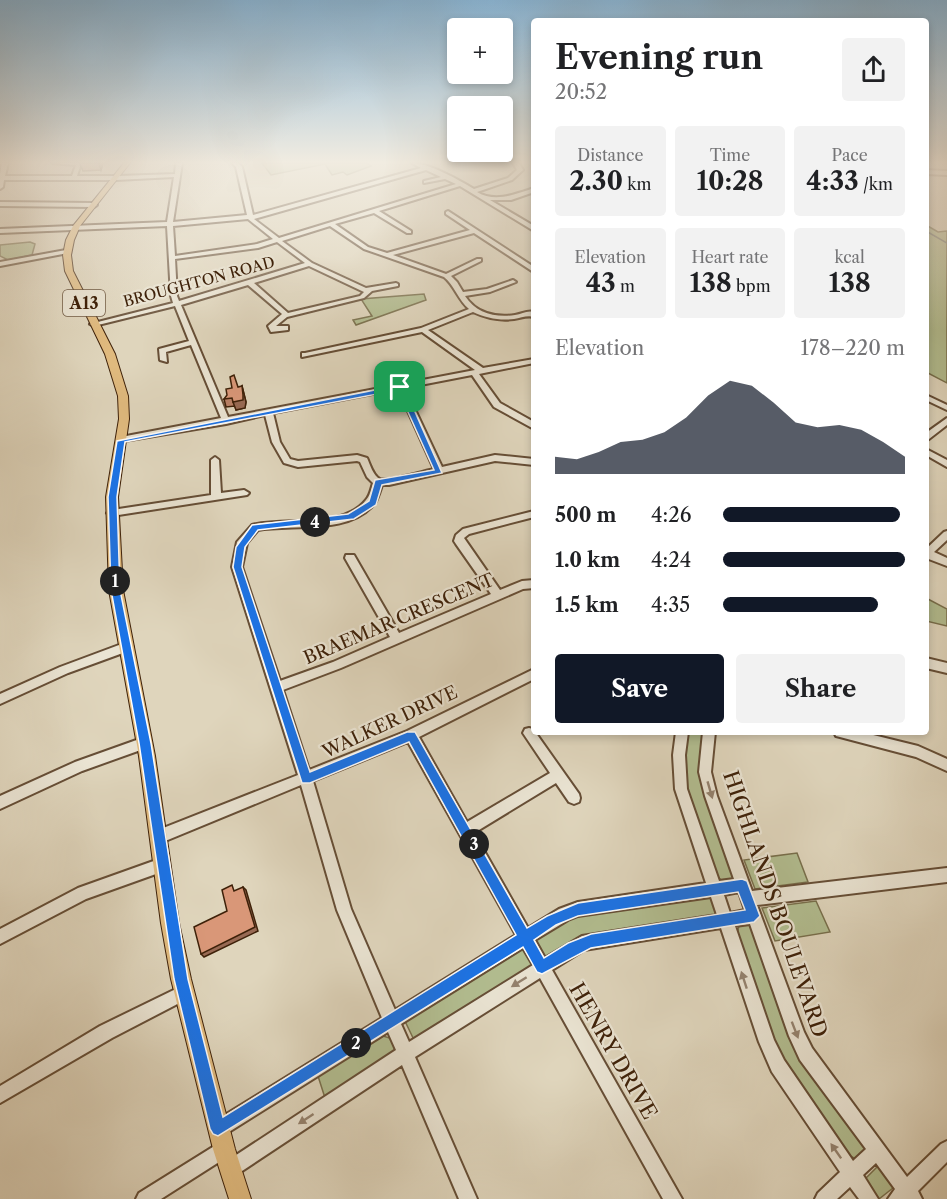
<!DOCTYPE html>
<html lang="en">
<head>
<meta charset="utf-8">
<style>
	:root { --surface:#fff; --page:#f2f2f2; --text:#202124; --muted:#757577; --accent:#111827 }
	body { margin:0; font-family:"Libre Caslon Text",serif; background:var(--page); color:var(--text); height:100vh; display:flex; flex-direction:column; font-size:22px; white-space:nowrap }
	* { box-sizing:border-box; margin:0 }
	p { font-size:20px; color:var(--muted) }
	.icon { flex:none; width:33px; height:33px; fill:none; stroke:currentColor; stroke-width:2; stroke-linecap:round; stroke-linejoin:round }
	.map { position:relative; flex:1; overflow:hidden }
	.details { position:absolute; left:531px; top:18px; width:398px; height:717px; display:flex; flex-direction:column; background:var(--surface); border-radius:6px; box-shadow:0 3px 9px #0003 }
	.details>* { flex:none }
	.buttons { position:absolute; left:447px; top:18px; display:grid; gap:12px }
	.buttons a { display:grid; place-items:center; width:66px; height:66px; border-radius:6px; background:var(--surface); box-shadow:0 3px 9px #0003; font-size:30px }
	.pin { position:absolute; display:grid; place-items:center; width:51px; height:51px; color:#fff; margin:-26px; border-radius:12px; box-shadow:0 3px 9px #0006 }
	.km { position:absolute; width:30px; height:30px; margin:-15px; border-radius:50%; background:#222; color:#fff; font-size:16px; line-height:30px; text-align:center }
	.round { display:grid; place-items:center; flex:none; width:63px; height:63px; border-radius:6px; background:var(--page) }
	.overview { display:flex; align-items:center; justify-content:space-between; height:102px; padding:0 24px }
	h1 { font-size:33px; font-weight:700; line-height:45px }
	.metrics { display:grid; grid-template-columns:repeat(3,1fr); gap:9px; height:102px; padding:6px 24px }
	.metrics div { display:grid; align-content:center; border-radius:6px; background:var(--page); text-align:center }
	.metrics b { font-size:26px; font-weight:700 }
	.metrics small { font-size:16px; font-weight:400 }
	.metrics p { font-size:16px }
	.chart { height:168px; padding:12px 24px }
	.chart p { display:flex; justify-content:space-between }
	.chart svg { width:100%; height:108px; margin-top:6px; fill:var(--accent); opacity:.7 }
	.cta { display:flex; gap:12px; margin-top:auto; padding:12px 24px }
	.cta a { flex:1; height:69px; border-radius:6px; background:var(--accent); color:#fff; font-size:24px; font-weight:700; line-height:69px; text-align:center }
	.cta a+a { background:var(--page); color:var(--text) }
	ul { padding:0 24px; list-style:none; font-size:20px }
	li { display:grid; grid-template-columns:96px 72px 1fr; align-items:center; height:45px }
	li i { height:15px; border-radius:8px; background:var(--accent) }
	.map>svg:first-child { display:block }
</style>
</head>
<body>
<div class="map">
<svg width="947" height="1199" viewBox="0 0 947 1199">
	<rect width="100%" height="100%" fill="#dfd5bc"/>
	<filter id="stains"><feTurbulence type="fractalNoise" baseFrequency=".00333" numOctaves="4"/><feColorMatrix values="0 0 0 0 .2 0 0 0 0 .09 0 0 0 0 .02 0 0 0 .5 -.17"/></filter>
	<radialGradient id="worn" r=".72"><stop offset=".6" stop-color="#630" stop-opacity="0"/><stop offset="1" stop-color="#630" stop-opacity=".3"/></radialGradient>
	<path fill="#b2bd90" stroke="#786f4c" stroke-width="1.5" d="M262,163h105l4,3 -24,9 -4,-3 -11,3 -7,-11 -54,11z
		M926,225l12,7 9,-1v152l-21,-11z
		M30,242l5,2 -3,11 -24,5 -8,-4v-11z
		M424,294l2,6 -70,25 -3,-5 19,-4 -11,-17z
		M926,598l21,11v17l-21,-5z
		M688,732h19l-5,36 32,111 -10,4c-14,-8 -36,-86 -39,-104 -2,-16 1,-31 3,-47z
		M797,853l11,29 -53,7 -11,-29z
		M715,890l9,29 -129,20 -180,103 -12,-25 161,-102z
		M816,901l14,31 -55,9 -13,-33z
		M746,923l5,2 38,95 76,126v8l-9,5 -10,-5 -49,-68 -23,-43 -37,-108 2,-10z
		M383,1036l10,3 2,13 -69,49 -8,-25z
		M877,1167l6,1 10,13v7l-14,11 -13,-17v-4z"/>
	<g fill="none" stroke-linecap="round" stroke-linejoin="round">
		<path stroke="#747a74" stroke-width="1.5" d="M926,231l21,12"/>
		<g stroke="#664e36" stroke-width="4">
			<path id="minor" d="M2,163h6l-3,13h67l4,-11 -24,-2h29l-4,13h41l57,-2 1,-11h6l-9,59 74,-7 -11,-48 -4,-4h6l4,4 11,48 168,-47 -9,-5c17,0 47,17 62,26l34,-11 9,-8 -4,-7h6l4,7 -11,10 -35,12c18,11 39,2 57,-4v4l-23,8h-21l44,26v5l-74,-45 -81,25 32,20v2h-4l-33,-20 -39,11 33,23 19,6 83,-23 -24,-16v-2l2,-1 86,56v5l-2,-1 -58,-38 -81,22 53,19 31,-15h4v2l-30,15 6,6 6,10 24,-3 26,-9 3,2 -26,10 -25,4c11,17 30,22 50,19 7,-1 12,-5 19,-3v5c-7,-2 -13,1 -20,2 -14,2 -28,-1 -41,-7l-45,18 55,38 51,-9v4l-55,11 21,29 34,19v7l-40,-22 -22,-32 -67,13 37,79 53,-12 39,4v6l-39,-4 -106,24h-7c-2,6 -4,13 -7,18 -25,32 -81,21 -117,27l-11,13 -5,24 38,114 53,-19 57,-25 -45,-79 1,-3h8l45,78 92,-39 -35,-50 -2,-3 2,-6 7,-6 71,-18v6l-65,17 -5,4 36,52 22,-9 12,-1v8l-11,1 -182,79 -58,22 26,80 98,-39 127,-62v10l-115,58 48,85 83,-49 -27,-40 2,-4 4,-1 4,1 46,65 1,4 -1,4 -5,2 -5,-2 -13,-19 -82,50 54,95 31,-19 19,-7 128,-19 -31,-94 -2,-34 3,-23h12l-3,23 2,34 32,92 15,-2 -29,-83 -6,-24 4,-40h12l-4,40 6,24 35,95 195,-23v14l-190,23 47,127 8,16 95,129 34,-33 6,-3v21l-29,29 4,8h-34l7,-10 -19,-26 -13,12 15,24h-19l-9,-12 -13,12h-22l3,-6 22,-21 -68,-100 -13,-30 -38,-114 -137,22 -32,20 130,229h-19l-123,-221 -125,79 62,142h-18l-57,-134 -166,110 -6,3 -6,-3 -3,-6 3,-6 172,-113 -8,-18 -164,103 -6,2 -6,-2 -2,-6 2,-6 170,-105 -45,-108 -36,-125 -143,59 -5,-2 -2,-5 2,-5 145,-57 -66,-208 5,-25 15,-17c33,-9 90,5 114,-25 4,-4 5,-11 7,-17l-6,-6 -7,-15 -3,-1 -59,6 -14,-4 -12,-21 -7,-27 -39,9 -108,18 -1,-2 4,-3 100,-19 -30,-73 -25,7 1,10 -7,-2 -1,-11 30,-8 -14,-35 -81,20 -4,-2 83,-21 -2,-7 -4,-70 -167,7v-4l167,-7 7,-45 -58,3h-112l-1,7 -3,2v-15zM426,170l15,7 -17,4v2l21,-4 11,5 -177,54 -25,-19zM248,219l25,20 -16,5 -82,12 -2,-30zM330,226l34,23 80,28c11,9 14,23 25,32l-48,19 -116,25h-3v4l120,-25 53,38 -247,47 -47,-112 67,-20 34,29 -14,12 3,6 17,-2v-4h-12l11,-9 77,-19 8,-7 26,-5v-2l-2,-1 -30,5 -54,-25 -30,-22zM277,242l28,21 -126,38 -2,-5 -2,-37 83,-11zM309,266l55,26 -4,4 -72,17 -34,-30zM398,389l36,80c-10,2 -46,13 -54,10 -7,-3 -10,-15 -13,-21l-10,-3 -59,6 -8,-2 -10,-17 -7,-29zM408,742l108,193 -121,75 -44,-101 -38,-128zM739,892l6,18 -15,3 -6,-18zM711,897l6,18 -135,21 -37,22 -10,-18 33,-20 10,-4zM750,924l39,112 11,24 66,89 -13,12 -69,-101 -10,-20 -39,-114zM523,948l10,17 -124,77 -8,-18z
				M926,170l21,1v4l-21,-1z
				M0,202l94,1 3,2 -3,2 -94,-1z
				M66,250l3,2 -1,1 -68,13v-4z
				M926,395l21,10v5l-21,-10z
				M947,418v7l-18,14 -3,1v-7z
				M926,449l21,11v7l-21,-12z
				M215,457l4,3 2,33 23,-3 5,3 -2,2 -135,21 -5,-3 5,-3 99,-15v-35z
				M947,531v9l-13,12 13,6v8l-21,-8v-9l18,-17z
				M127,642l4,2 2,3 -2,3 -63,23 -68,31v-10l60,-27z
				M926,658l21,5v10l-21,-5z
				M834,732h27l57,14 29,13v12l-31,-14 -76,-20 -4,-1z
				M145,737l4,2 2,4 -2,4 -67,24 -82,38v-13l75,-34z
				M162,858l5,2 2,5 -2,5 -81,29 -86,45v-15l78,-41z
				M184,985l5,3 3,5 -3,5 -77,40 -112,65v-17l100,-60z
				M224,1140l6,3 3,6 -3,6 -69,44h-25l3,-6z"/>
		</g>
		<g stroke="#3e2109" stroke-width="2">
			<path id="major" d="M124,163h6l-50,63 -6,14 -3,15 2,16 42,83 13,42 1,23 -11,78 5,93 32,166 24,167 12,56 44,170 16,50h-22l-16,-50 -42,-170 -10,-56 -22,-167 -30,-166 -3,-93 13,-78 -1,-23 -13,-42 -40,-83 -2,-16 3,-15 7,-14z"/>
		</g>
		<use href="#minor" fill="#eae4d3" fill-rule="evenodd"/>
		<use href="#major" fill="#e0ba7e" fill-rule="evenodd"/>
	</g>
	<path fill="#bb8267" stroke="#3e2109" stroke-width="1.5" d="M81,163h22l-2,7 -18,1 -3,-7z
		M242,386l4,16 -1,6 -9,2 -1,-4 -9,1 -2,-8z"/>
	<path fill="#986a54" stroke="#3e2109" stroke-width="1.5" d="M99,163h4l-2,7z
		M242,386l4,16 -1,6 -9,2 -3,-8z
		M243,887l3,3 12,41 -54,26 -3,-3z"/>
	<path fill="#d99778" stroke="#3e2109" stroke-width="1.5" d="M234,375l4,12 4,-1 1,9v5l-10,2 -1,-4 -8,1 3,-4 -1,-6 6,-1 -2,-11z
		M232,885l2,6 9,-4 12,40 -54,27 -7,-27 33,-16 -5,-21z"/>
	<defs><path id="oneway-solid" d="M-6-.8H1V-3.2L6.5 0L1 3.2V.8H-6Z" transform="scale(1.5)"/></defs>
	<g fill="#94826e">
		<use href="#oneway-solid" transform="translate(710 790) rotate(74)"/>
		<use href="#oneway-solid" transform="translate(744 980) rotate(-108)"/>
		<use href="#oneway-solid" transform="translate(519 982) rotate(148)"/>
		<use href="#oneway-solid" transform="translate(795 1030) rotate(69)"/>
		<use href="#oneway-solid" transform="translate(306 1119) rotate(147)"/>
		<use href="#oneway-solid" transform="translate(836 1151) rotate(-125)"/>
	</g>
	<linearGradient id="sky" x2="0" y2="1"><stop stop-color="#88b5d6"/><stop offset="0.49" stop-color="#f1ece1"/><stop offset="1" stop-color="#f1ece1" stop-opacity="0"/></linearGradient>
	<rect width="947" height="331" fill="url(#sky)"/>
	<path fill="#1a73e8" stroke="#fff" stroke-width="1.5" fill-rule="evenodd" d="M400,385l4,2 38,86 -60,12 -6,20 -22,14 -96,11 -13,17 -3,20 68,205 97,-40h8l112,196 20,-12 31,-13 164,-24 5,2 13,35 -6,6 -163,26 -49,26 -5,-2 -14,-25 -305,189 -5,-2 -3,-5 -36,-150 -35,-236 -28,-153 -3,-93 9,-56zM398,390l36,80 -59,10 -6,21 -21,13 -96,11 -16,22 -3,20 69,216h8l99,-41 107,193 -293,182 -35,-138 -37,-236 -31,-153 -3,-93 8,-55zM738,892l7,18 -154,24 -23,9 -24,15 -10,-18 22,-15 22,-9z"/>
	<g text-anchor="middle" stroke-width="4.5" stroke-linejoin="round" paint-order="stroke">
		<g font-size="15" fill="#3e2109" stroke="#eae4d3">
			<text transform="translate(199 282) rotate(-15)" y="5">BROUGHTON ROAD</text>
		</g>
		<rect fill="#eae4d3" stroke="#725c46" stroke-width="1.5" x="63" y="290" width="42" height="26" rx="4.5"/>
		<g font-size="16" font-weight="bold" fill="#3e2109">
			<text x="84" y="309">A13</text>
		</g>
		<g font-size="18" fill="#3e2109" stroke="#eae4d3">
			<text transform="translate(399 619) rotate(-23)" y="6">BRAEMAR CRESCENT</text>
			<text transform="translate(390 722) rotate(-25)" y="6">WALKER DRIVE</text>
		</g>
		<g font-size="21" fill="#3e2109" stroke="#eae4d3">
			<text transform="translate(775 904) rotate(71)" y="7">HIGHLANDS BOULEVARD</text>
			<text transform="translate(613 1051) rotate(60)" y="7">HENRY DRIVE</text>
		</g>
	</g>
	<rect width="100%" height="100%" filter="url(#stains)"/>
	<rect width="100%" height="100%" fill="url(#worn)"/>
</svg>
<div class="buttons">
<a>+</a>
<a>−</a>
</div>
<div class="pin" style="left:400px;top:387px;background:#1e9e55"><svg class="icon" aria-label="arrive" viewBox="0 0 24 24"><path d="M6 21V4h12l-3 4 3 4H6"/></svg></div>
<b class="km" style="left:115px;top:581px">1</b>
<b class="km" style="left:356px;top:1043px">2</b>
<b class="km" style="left:474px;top:844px">3</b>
<b class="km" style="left:315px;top:522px">4</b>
<section class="details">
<div class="overview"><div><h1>Evening run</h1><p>20:52</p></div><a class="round"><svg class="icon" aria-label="share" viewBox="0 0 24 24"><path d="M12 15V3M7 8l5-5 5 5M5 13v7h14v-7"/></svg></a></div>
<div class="metrics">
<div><p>Distance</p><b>2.30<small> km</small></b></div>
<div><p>Time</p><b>10:28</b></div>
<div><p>Pace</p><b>4:33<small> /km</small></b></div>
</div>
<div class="metrics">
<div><p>Elevation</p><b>43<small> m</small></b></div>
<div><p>Heart rate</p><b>138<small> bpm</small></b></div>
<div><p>kcal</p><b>138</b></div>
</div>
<div class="chart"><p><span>Elevation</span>178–220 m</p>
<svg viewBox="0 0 160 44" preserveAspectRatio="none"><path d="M0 44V37L10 38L20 35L30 31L40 30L50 27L60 21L70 12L80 6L90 8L100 15L110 23L120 25L130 24L140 26L150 31L160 37V44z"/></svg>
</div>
<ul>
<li><b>500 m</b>4:26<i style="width:97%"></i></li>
<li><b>1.0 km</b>4:24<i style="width:100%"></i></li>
<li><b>1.5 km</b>4:35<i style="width:85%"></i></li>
</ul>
<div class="cta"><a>Save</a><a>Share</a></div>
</section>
</div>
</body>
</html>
